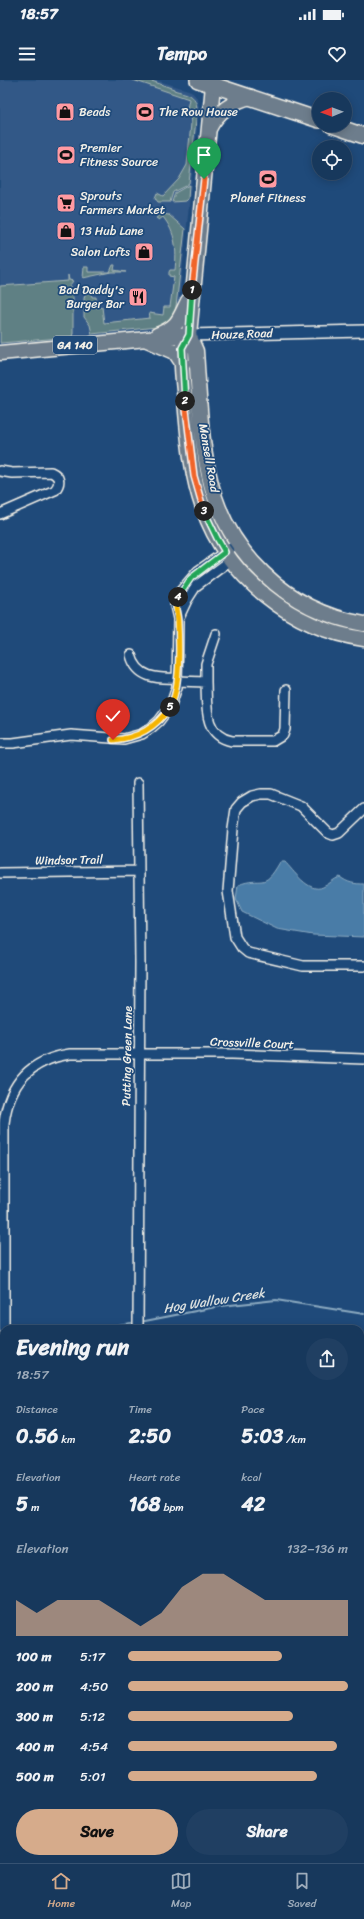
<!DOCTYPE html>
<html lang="en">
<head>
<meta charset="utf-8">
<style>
	:root { --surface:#17385c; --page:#203f62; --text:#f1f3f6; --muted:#9eacbb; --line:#365272; --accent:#d6ab8b }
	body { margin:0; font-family:Sriracha,sans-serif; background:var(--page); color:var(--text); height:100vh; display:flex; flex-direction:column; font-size:15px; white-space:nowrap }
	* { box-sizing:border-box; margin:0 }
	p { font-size:13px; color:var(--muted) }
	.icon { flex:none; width:22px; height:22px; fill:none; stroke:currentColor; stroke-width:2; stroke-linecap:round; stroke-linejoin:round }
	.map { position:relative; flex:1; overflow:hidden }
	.details { position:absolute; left:0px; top:1245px; width:364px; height:538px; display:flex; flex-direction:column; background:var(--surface); border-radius:12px 12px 0 0; box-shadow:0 2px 10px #0003,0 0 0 1px var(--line) }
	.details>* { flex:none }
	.needle { width:26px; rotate:269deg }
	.buttons { position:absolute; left:312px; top:12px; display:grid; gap:8px }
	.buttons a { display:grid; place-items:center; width:40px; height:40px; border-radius:50%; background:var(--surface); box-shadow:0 2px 10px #0003,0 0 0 1px var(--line); font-size:20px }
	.pin { position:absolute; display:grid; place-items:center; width:34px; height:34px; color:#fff; margin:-41px -17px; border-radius:50% 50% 50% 0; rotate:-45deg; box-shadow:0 0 4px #0007 }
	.pin .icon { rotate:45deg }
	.km { position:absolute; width:20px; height:20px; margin:-10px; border-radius:50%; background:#222; color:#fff; font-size:11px; line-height:20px; text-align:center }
	.round { display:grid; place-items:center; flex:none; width:42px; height:42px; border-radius:21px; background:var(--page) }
	.summary { display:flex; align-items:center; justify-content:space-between; height:68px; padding:0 16px }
	h1 { font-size:22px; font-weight:700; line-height:30px }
	.stats { display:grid; grid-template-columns:repeat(3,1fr); gap:6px; height:68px; padding:4px 16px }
	.stats div { display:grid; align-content:center }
	.stats b { font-size:20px; font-weight:700 }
	.stats small { font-size:11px; font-weight:400 }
	.stats p { font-size:11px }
	.chart { height:112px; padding:8px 16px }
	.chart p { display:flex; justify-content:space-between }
	.chart svg { width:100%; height:72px; margin-top:4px; fill:var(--accent); opacity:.7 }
	.button { display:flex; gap:8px; margin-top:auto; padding:8px 16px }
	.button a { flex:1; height:46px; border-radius:24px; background:var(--accent); color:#111; font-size:16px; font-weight:700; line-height:46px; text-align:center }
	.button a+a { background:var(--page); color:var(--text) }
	ul { padding:0 16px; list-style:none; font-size:13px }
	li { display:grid; grid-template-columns:64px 48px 1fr; align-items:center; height:30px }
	li i { height:10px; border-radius:5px; background:var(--accent) }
	.status { display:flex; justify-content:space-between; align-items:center; height:28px; padding:0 20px; background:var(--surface); direction:ltr }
	.status svg { height:11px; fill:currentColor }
	header { display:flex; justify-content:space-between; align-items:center; height:52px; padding:0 16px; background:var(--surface); font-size:18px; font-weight:700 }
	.dock { display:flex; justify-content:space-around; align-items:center; height:56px; border-top:1px solid var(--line); background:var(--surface); font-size:11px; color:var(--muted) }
	.dock a { display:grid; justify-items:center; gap:2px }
	.dock .active { color:var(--accent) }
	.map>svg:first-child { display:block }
</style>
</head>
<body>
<div class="status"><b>18:57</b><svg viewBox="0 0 49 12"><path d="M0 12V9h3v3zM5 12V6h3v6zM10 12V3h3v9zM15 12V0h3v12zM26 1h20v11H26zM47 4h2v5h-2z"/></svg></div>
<header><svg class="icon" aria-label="menu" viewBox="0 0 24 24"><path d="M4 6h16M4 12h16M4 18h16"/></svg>Tempo<svg class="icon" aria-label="heart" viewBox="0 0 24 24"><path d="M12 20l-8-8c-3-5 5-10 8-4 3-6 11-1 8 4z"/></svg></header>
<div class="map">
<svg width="364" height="1783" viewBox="0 0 364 1783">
	<rect width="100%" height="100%" fill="#1f4a7a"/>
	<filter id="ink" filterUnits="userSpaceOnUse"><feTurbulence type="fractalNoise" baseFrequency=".025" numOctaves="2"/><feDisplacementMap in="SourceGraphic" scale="8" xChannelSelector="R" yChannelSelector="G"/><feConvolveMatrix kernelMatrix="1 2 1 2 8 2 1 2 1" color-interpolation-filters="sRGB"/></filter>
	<g filter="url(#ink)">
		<path fill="#325887" d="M0,0h156l35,11 6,7 2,10 -21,204 -14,16 -164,17z"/>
		<path fill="#5e8084" stroke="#a9b8b6" d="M133,0h16l25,9v1c11,4 23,3 23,20l-10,-1 2,-10z
			M187,30l10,1 -8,72 -4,3 -12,6 -3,10h-12l-3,-4 2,-5 6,3 16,-17 8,-14 5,-52z
			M189,105l-1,14 -2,2 -14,1 3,-9z
			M162,134l7,1 16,14 -10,86 -9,11 -74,8 -2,-9 -6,-8v-19l2,-6h5l1,5h4l1,11 5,-1 2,16 46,-5 -1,-5 14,2 1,-8h6l4,-30 -5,-1v-4l1,-2h5c2,-20 1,-37 -12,-53l-4,3 -3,-2z
			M113,185h2l-1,5 12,2h-15l-28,6 1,-11h4v5h22z
			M68,195l1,5 4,1 -3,4v7l3,5v36l-1,4 -72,6v-57l68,-5z"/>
		<path fill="#497ca7" stroke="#8dabc1" d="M280,782h5c8,8 24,32 38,25 7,-3 10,-8 17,-10 8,6 14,7 24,7v53l-51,-2 -36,-6 -35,-17 -6,-13 2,-14c25,-10 25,7 42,-23z"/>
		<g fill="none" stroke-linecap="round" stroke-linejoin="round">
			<path stroke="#8dabc1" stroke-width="2" d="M140,1242l81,-16 55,-6 88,14
				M89,1249l42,-6"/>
			<g stroke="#f4f1e8" stroke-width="12">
				<path id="minor" d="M0,391l12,2 39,-1c9,4 10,11 4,18l-55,24
					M178,539l9,-19 9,-14 35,-26
					M131,575c6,23 26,24 46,23
					M177,601l29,1v-18l10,-30
					M206,602c1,23 -3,54 26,59h41l10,-6 2,-6 1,-39
					M0,663h13l58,-8 53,4 18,-5 9,-6 8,-7 12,-16 6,-18 1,-68 -3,-13 5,-14 18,-21 40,-28
					M364,729l-25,24 -6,2 -5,-2 -27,-27 -30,-12h-10l-9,2 -10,6 -6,7 -3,20 -5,62 7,46 7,11 6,5 55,13h61
					M0,793l139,-2
					M4,1249v-206c5,-40 26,-63 66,-69h162l132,5
					M138,1249l2,-366 -2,-180
					M99,1779l3,4
					M77,1783l5,-4
					M228,1783v-4
					M276,1783h23"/>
			</g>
			<g stroke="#f4f1e8" stroke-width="14">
				<path id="tertiary" d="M189,255l175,-4"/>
			</g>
			<g stroke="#f4f1e8" stroke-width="17">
				<path id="primary" d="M213,5l-24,250c-2,4 -6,9 -7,14 -2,16 3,47 4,63 3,33 6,65 17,96 24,69 89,121 161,131
					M209,49c8,-17 24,-28 42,-32
					M157,255c22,-9 21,-14 31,-34
					M189,255l7,16c3,41 4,84 13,124 16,77 78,136 155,149
					M147,260l28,12 8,12
					M0,273l189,-18
					M360,1307l4,-8
					M360,1343l4,-9
					M0,1736l4,-3
					M0,1761l4,-3"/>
			</g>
			<g stroke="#f4f1e8" stroke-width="18">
				<path id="trunk" d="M198,0l121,40
					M332,45l32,11"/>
			</g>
			<use href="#minor" stroke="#1f4a7a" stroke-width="9"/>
			<use href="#tertiary" stroke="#1f4a7a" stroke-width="11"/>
			<use href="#primary" stroke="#6d7d8c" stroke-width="14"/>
			<use href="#trunk" stroke="#6d7d8c" stroke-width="15"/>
		</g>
	</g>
	<g fill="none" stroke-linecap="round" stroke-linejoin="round" filter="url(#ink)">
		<g stroke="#fff" stroke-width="8">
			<path id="split-1" d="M192,210l12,-111"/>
		</g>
		<g stroke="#fff" stroke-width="8">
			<path id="split-2" d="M185,321l-3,-53 7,-13 3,-45"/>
		</g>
		<g stroke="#fff" stroke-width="8">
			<path id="split-3" d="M185,321l9,75 10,35"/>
		</g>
		<g stroke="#fff" stroke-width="8">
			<path id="split-4" d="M178,517l13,-19 34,-26 -8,-14 -13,-27"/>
		</g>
		<g stroke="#fff" stroke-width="8">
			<path id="split-5" d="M170,627c11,-20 9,-63 8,-86 -1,-11 -4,-13 0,-24"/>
		</g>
		<g stroke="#fff" stroke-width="8">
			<path id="split-6" d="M113,660c25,-2 43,-12 57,-33"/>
		</g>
		<use href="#split-1" stroke="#f0652b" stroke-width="5"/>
		<use href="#split-2" stroke="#22a559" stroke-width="5"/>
		<use href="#split-3" stroke="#f0652b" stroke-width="5"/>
		<use href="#split-4" stroke="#22a559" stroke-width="5"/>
		<use href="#split-5" stroke="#f5b400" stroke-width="5"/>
		<use href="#split-6" stroke="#f5b400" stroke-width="5"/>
	</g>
	<defs>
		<g id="shop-square" transform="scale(1)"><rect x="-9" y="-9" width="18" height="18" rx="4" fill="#ff9aa2" stroke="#1f4a7a"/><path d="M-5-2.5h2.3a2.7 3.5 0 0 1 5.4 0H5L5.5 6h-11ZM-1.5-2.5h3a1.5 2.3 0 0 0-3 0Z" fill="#111"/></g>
		<g id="stadium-square" transform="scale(1)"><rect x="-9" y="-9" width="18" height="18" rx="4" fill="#ff9aa2" stroke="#1f4a7a"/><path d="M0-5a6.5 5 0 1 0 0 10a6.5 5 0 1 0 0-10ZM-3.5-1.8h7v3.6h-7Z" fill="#111"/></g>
		<g id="supermarket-square" transform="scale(1)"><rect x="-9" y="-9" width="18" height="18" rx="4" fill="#ff9aa2" stroke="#1f4a7a"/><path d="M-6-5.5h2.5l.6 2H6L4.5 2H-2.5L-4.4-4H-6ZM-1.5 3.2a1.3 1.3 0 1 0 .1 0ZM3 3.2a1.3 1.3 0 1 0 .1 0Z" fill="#111"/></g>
		<g id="restaurant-square" transform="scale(1)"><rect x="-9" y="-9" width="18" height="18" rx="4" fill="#ff9aa2" stroke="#1f4a7a"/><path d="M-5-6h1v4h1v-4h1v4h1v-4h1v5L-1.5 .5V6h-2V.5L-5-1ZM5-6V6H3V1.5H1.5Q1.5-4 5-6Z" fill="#111"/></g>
	</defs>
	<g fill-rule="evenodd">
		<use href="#shop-square" x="65" y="32"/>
		<use href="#stadium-square" x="145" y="32"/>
		<use href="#stadium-square" x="66" y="75"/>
		<use href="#stadium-square" x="268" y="99"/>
		<use href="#supermarket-square" x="66" y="123"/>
		<use href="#shop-square" x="66" y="151"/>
		<use href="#shop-square" x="144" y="172"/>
		<use href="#restaurant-square" x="138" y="217"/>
	</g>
	<g text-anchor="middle" stroke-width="3.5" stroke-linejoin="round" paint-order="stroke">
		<rect fill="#1f4a7a" stroke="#b4bfc7" stroke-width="1" x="53" y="256" width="44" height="18" rx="3"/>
		<g font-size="11" font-weight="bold" fill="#f4f1e8">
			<text x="75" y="269">GA 140</text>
		</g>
		<g font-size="12" fill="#f4f1e8" stroke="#1f4a7a" text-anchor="start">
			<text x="79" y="36">Beads</text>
			<text x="159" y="36">The Row House</text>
			<text x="80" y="72">Premier<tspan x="80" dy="14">Fitness Source</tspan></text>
			<text x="80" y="120">Sprouts<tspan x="80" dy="14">Farmers Market</tspan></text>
			<text x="268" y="122" text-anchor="middle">Planet Fitness</text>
			<text x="80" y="155">13 Hub Lane</text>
			<text x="130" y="176" text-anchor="end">Salon Lofts</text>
			<text x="124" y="214" text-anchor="end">Bad Daddy's<tspan x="124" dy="14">Burger Bar</tspan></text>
		</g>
		<g font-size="12" fill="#f4f1e8" stroke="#1f4a7a">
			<text transform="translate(242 254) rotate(-2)" y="4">Houze Road</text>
			<text transform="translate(209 378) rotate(80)" y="4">Mansell Road</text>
			<text transform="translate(69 780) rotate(-1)" y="4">Windsor Trail</text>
			<text transform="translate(252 963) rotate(2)" y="4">Crossville Court</text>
			<text transform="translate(127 976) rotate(-89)" y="4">Putting Green Lane</text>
		</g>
		<g font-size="13" font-style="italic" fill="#dadfde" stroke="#1f4a7a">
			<text transform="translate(214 1220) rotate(-9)" y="5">Hog Wallow Creek</text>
		</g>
	</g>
</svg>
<div class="buttons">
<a><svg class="needle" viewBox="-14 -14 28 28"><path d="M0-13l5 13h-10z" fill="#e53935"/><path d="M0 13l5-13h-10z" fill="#9eacbb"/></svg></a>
<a><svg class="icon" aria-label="locate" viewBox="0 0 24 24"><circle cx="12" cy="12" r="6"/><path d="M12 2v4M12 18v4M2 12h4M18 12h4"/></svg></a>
</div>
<div class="pin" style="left:204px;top:99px;background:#1e9e55"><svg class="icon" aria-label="arrive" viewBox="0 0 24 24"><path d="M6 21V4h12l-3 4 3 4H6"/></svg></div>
<div class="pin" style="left:113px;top:660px;background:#d93025"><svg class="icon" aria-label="check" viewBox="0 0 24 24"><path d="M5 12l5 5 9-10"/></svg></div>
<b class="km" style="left:192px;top:210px">1</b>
<b class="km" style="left:185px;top:321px">2</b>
<b class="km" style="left:204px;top:431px">3</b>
<b class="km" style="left:178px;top:517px">4</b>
<b class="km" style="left:170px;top:627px">5</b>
<section class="details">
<div class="summary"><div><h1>Evening run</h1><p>18:57</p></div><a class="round"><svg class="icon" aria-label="share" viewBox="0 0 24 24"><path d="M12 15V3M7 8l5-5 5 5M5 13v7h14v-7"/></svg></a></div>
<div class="stats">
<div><p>Distance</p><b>0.56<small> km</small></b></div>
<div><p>Time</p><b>2:50</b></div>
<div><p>Pace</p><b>5:03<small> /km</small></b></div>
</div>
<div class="stats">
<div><p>Elevation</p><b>5<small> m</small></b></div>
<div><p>Heart rate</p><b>168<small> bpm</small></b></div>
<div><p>kcal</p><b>42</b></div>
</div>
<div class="chart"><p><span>Elevation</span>132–136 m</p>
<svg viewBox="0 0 160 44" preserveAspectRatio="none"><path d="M0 44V22L10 30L20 22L30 22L40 22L50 30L60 38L70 30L80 14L90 6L100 6L110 14L120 22L130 22L140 22L150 22L160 22V44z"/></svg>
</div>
<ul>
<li><b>100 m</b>5:17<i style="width:70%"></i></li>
<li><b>200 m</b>4:50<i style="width:100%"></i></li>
<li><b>300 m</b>5:12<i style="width:75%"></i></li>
<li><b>400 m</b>4:54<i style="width:95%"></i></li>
<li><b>500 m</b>5:01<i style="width:86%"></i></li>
</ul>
<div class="button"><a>Save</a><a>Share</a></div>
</section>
</div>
<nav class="dock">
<a class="active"><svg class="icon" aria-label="home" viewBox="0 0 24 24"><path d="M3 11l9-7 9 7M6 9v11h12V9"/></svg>Home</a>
<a><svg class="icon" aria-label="map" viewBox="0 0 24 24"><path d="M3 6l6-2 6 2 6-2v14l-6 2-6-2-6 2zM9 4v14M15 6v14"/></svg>Map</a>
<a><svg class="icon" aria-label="saved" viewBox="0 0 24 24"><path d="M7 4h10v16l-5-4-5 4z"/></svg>Saved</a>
</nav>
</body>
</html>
